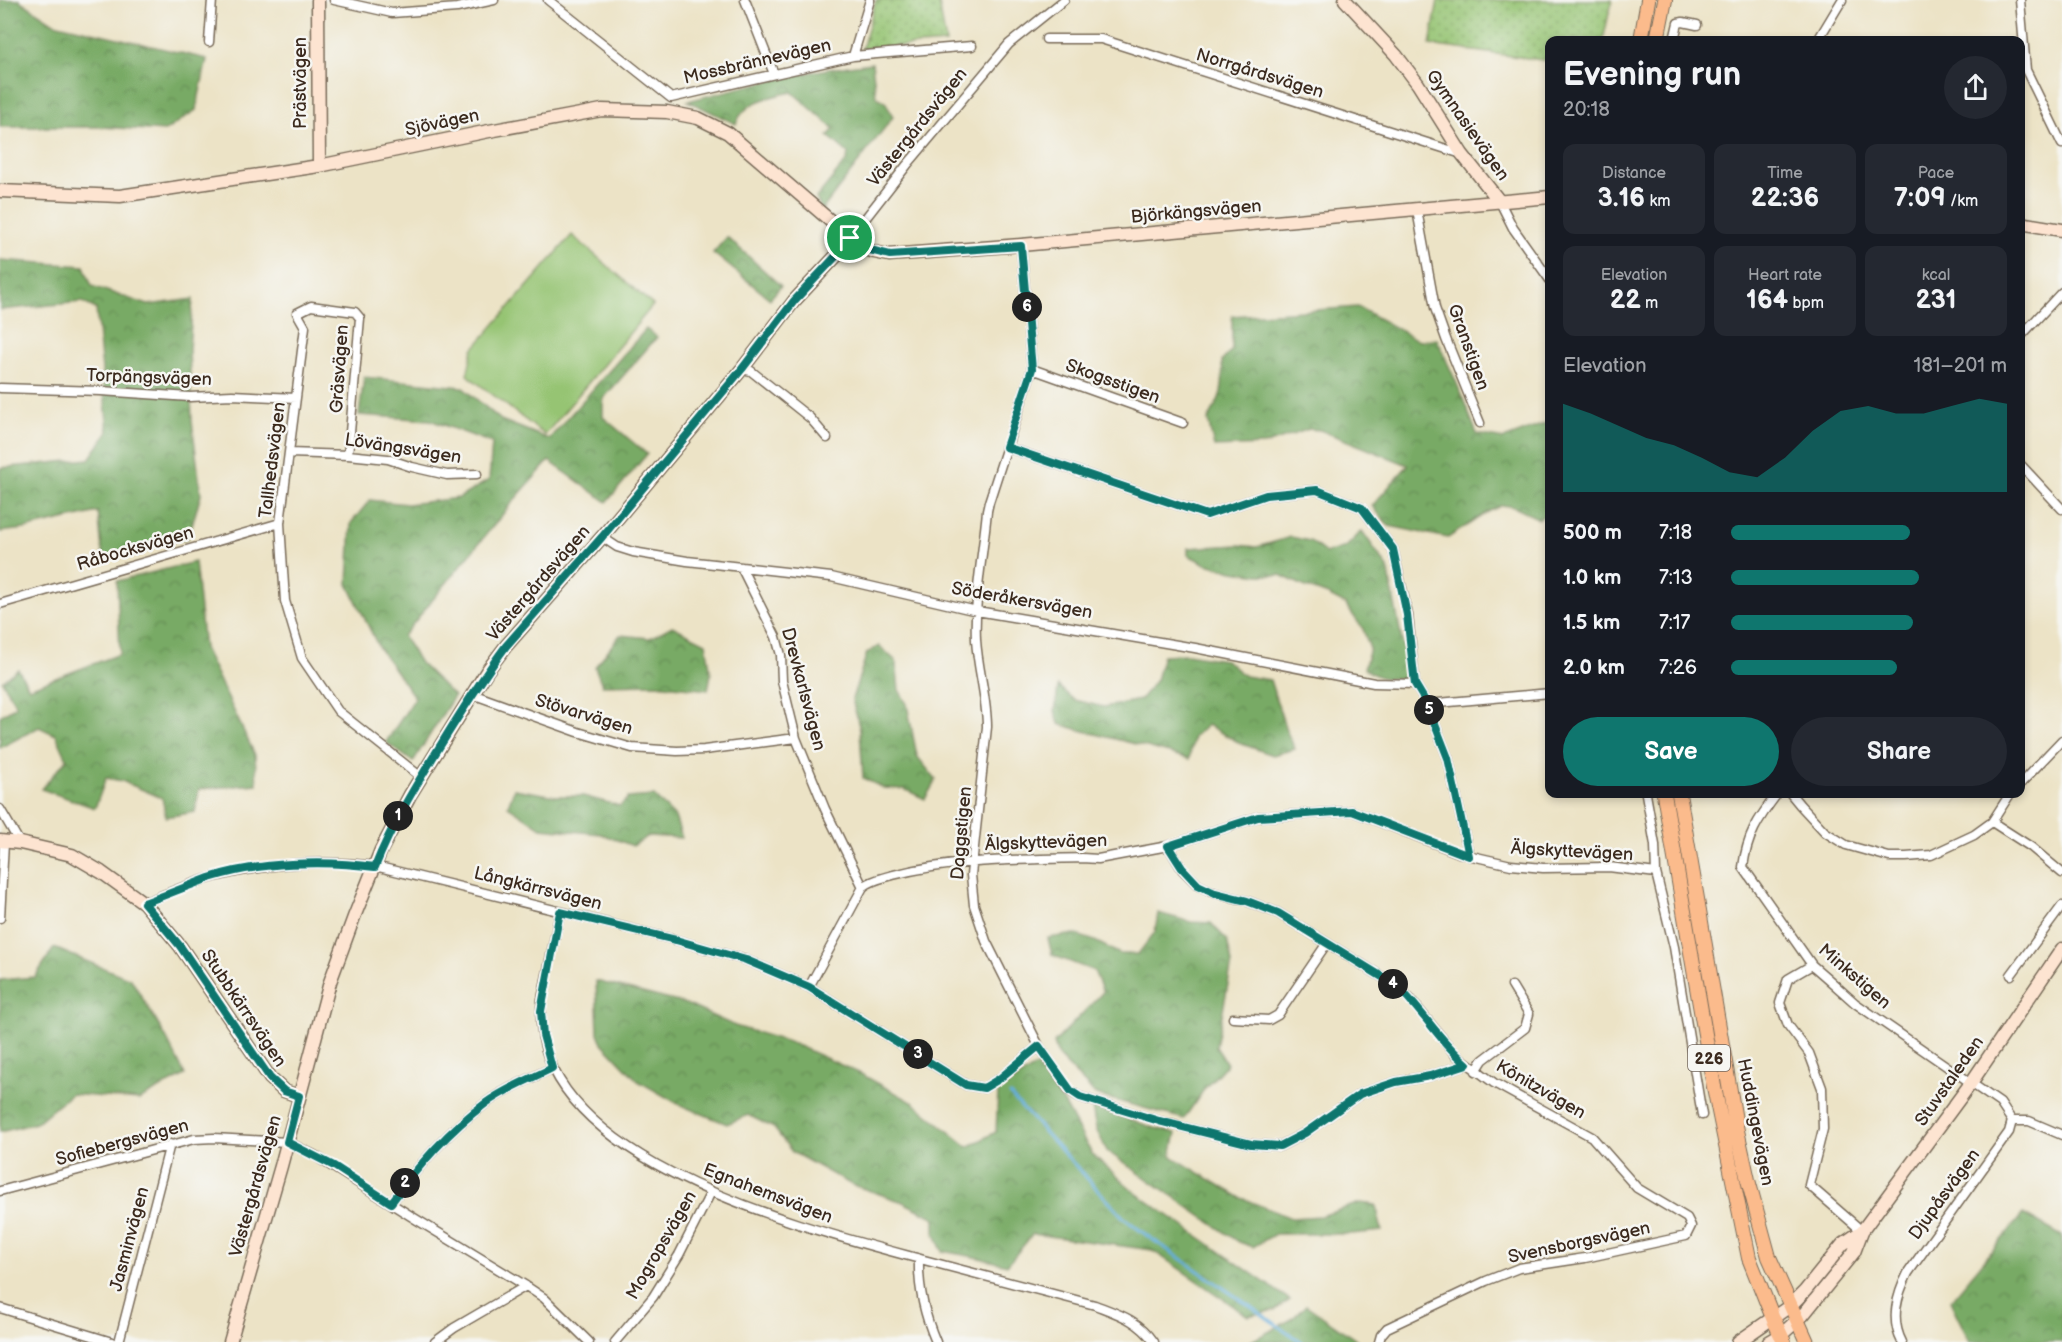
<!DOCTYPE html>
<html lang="en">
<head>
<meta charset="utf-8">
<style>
	:root { --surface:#171b24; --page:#242831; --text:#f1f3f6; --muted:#9ea1a6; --accent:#0f766e }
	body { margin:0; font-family:"Balsamiq Sans",sans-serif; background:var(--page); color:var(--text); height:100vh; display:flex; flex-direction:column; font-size:22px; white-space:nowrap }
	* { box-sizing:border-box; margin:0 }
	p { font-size:20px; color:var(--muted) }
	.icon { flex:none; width:33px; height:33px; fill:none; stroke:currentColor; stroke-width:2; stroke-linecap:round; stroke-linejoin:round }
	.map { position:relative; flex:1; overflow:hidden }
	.sheet { position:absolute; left:1545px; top:36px; width:480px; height:762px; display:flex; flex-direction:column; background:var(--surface); border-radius:12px; box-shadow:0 3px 9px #0003 }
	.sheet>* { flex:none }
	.pin { position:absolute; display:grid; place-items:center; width:51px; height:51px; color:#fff; margin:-26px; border:3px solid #fff; border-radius:50%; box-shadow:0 2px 6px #0007 }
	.km { position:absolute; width:30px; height:30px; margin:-15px; border-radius:50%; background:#222; color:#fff; font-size:16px; line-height:30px; text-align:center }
	.round { display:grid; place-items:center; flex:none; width:63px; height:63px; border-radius:32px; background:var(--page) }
	.head { display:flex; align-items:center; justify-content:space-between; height:102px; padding:0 18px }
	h1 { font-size:33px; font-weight:700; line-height:45px }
	.stats { display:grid; grid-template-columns:repeat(3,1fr); gap:9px; height:102px; padding:6px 18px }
	.stats div { display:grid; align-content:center; border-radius:12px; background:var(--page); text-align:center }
	.stats b { font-size:26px; font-weight:700 }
	.stats small { font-size:16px; font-weight:400 }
	.stats p { font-size:16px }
	.chart { height:168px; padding:12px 18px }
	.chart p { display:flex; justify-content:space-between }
	.chart svg { width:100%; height:108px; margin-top:6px; fill:var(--accent); opacity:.7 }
	.button { display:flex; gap:12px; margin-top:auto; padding:12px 18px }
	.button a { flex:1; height:69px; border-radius:36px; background:var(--accent); color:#fff; font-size:24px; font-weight:700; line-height:69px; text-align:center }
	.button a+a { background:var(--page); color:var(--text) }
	ul { padding:0 18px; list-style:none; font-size:20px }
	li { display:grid; grid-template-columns:96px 72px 1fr; align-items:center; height:45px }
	li i { height:15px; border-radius:8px; background:var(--accent) }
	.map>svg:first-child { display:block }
</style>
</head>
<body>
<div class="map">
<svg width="2062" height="1342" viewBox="0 0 2062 1342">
	<defs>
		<pattern id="green-dots" width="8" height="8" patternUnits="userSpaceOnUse" patternTransform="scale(1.5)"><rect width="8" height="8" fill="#96c473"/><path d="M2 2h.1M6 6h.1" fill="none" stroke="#7c9f5e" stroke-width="1.8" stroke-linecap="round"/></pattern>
		<pattern id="forest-crowns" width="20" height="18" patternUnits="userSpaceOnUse" patternTransform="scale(1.5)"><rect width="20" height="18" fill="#78aa65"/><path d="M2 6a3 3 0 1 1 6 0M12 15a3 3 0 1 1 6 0" fill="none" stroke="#648b53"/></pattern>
	</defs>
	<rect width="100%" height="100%" fill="#f6f6f2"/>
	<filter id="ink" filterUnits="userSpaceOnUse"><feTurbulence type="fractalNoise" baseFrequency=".0167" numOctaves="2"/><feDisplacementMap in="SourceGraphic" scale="12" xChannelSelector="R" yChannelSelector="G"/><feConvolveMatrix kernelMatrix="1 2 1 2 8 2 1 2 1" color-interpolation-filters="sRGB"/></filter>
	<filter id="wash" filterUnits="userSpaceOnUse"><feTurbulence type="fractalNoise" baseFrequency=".008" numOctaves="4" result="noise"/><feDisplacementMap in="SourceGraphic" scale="24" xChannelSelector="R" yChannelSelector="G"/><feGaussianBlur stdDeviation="1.35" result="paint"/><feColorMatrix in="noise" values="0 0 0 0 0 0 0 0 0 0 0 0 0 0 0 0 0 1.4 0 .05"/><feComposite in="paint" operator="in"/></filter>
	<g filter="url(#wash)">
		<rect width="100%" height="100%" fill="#ece3c6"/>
		<path fill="url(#green-dots)" stroke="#687748" stroke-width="1.5" d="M876,0h47l16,3 7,40 -84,6z
			M1438,0h174l-9,40h-53l-1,21 -119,-16z"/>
		<path fill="url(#forest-crowns)" stroke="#5a6a42" stroke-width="1.5" d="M0,0h19l35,23 153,36 -11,51 -31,21 -64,-4h-101z
			M872,63l4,33 10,7 7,14 -71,93 -6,-12 31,-38 1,-7 -20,-17 6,-7 -42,-37c-21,5 -47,8 -56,32l-48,-23c61,-16 121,-31 184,-38z
			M727,237l54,49 -11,13 -57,-46z
			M0,260l84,6 8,20 56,19 45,-6 -4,50 3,72 9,74 -13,43 -85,20 -5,-46 -74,17 -24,3v-64l89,-9 19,-27 -12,-123 -14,-7 -82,8z
			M1358,307l61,34 18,-2 20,45 20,50 27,5 45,-17v62l-3,-1 3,29 -10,7 -25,-12 -12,-2 -16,8 -38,25 -59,-12 -17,-20 36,-41 -88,-35 -11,-1 -45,16 -50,2 -6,-27c14,-24 16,-31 14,-59l10,-11v-34z
			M646,329l11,8 -54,62v18l44,37 -40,48 -58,-41 -33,37 -113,138 17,27 34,33 -41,66 -27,-20 29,-44 -36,-50 -31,-64 3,-61 19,-23 37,4 52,-6 30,-18 3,-37 -62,-23 -71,-5 5,-38 98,10 39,33 48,19z
			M1362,531l26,37 21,109c-18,3 -31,3 -45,-9l6,-19 -7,-20 -18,-25 -17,-9 -22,-8 -26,-12h-20l-27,-4 -27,-7 -18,-9v-7l51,-3 18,2 34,-10 19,4 16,12 20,-6z
			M195,562l9,86 51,107 2,29 -58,5 -4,23 -29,5 -4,-19 -40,-17 -16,-3 -11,30 -54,-19 26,-30 -11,-24 -17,-8 -39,21v-32l16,-10 -14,-25 16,-12 11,19 91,-34 -3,-73z
			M672,626l34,17 5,31 -3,16 -52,-6 -54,1 -7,-18 25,-32 30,3z
			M879,646l17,15 3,29 8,14 10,52 19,24 -11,19 -21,-10 -21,-1 -20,-10 -3,-48 -8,-31 15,-46z
			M1187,654l38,6 20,16 25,4 16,50 9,19 -22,6 -31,-11 -35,-19 -13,12 -5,22c-43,-14 -87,-22 -130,-35l-4,-13 3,-25 16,14 30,7 36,-7 16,-20 7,-25z
			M514,789l42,7h27l37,10 8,-8 26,-2 21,21 7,21 -34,-2 -15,10 -32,-12 -60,-6 -33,-22z
			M1158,913l33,9 20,1 16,17 5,23 -16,84 11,17 -22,24 -21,31 -88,-24 -38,-39 -4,-13 49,-51 -9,-21 -42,-16 -4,-17 26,-4 21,7 25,13h18l17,-22z
			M54,948l77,31 36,60 18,36 -46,25 -68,-6 -35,29 -36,9v-152l35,-3z
			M596,981l90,23 49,22 57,17 69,31 53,29 54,44 28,-15 2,-40 38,-26 28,37 28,51 44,39 154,107 -15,10 -27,6 -96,-66 -119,-16 -26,31 -32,-8 -33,-6 -7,-17v-16l-32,-16 -53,-18 -58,-32 -18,-24 -26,-13 -21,9 -47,-19 -42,-24 -36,-38 -4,-10z
			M1092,1107l63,21 21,5 -5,23 68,41 52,21 30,-2 39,-13 16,2 6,26 -31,3h-76l-22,13 -14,-5 -132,-91 -11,-22z
			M2023,1214l39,22v106h-92l-20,-41z
			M1306,1305l53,37h-109l42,-23z"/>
		<path fill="#96c473" stroke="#687748" stroke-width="1.5" d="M572,235l81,70 -108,130 -78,-60 6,-26z"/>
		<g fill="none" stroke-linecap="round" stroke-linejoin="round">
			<path stroke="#65afdd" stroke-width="3" d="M1010,1095l114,123 25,19 153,105"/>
		</g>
	</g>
	<g filter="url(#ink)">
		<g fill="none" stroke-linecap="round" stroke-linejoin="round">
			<g stroke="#796b59" stroke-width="11">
				<path id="street" d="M334,0l58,13 65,-5 37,-8
					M548,0l123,98 182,-42 119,-10
					M745,0l29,74
					M2020,0l6,70 36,74
					M1046,39h55l361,115
					M1674,40l4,-17 5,-1 14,3
					M1818,40l24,-40
					M209,42l3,-42
					M853,56l17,-56
					M1500,202l13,26 37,52
					M1417,210l18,98 11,31 34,84
					M850,238l57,-73 102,-121 55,-44
					M1021,245l11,124 -43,133 -2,9c-4,43 -13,87 -11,129 2,30 11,58 11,87l-16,148 3,30 12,36 53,105 31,45 10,6 79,24 92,23 29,2 25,-13 55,-39 36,-12 34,-6 37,-12
					M2020,337l42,-45
					M742,369l9,2 59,47 17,20
					M1032,369l151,54
					M0,388l101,3 89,6 42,-2 64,3
					M1006,447l201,68 59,-20 51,-5 45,18 31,41 15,66 7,69
					M289,453l59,2 40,4 24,8 35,8 30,-1
					M348,455l12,-137 -5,-6 -44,-6 -14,7 8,14 -25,196 5,78 17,57 36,53 83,66
					M2020,464l42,45
					M602,537l15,10 16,5 54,9 144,16 146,34 218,37 179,35 41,1 12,20 21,54 21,98
					M741,567l35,70 5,18 1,26 14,57 29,71 38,78
					M0,604l280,-81
					M472,694l106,38 54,16 45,3 27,-1 92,-12
					M1427,704l123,-11
					M2020,784l42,-44
					M1646,794l9,51 1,28 18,74 28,168
					M1777,794c-19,25 -30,42 -34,73l69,98 15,13 28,25 145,100 12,18 -3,11 -101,141c-11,22 -18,46 -6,69
					M1791,794l9,11 25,27 21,13 43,12h17l25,-2 43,-20 18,-13 18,-28
					M0,809l20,34
					M1992,822l39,25 31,26
					M1168,846l14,23 16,16 17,8 32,8 31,12 119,73 14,14 44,54 39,29 98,54 45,51 50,30 4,8 -5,10 -101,22 -66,10 -33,13 -99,47 -6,7 -2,7
					M144,903c23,-9 46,-20 70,-26 52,-13 107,-18 161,-11l301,74 70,20 63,27 157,98 18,3 15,-9 40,-33
					M560,912l-18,87c-21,160 267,230 382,261 57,15 114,30 171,45 23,9 44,15 59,37
					M0,918l4,-76
					M1812,965l-24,14 -8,24 8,22 21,28 13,35 1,41 -14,56 53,46
					M2011,975l51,-69
					M809,987l54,-100c8,-7 20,-9 30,-12 62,-16 125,-15 189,-17l16,1 70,-13 90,-29 94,-6 107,42 52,12 32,3 66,-1 47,6
					M1233,1018l36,2 9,-5 49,-72
					M1476,1071l7,-11 42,-32 4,-14 -17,-28
					M2012,1121h17l33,14
					M0,1191l194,-52 20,-1 73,4 27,13 100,63 112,68 18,12 45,44
					M391,1203c28,-38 57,-72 95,-100 20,-15 44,-24 66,-35
					M919,1259c-1,30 5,55 17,83
					M0,1308l112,34
					M119,1342l51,-198
					M435,1342l19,-14 72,-42
					M615,1342l38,-45 26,-42 32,-63"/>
			</g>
			<g stroke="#796b59" stroke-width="15">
				<path id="secondary" d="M318,0l1,166
					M1345,0l51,55 22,29 44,70 38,48
					M0,191l120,5 199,-30 170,-35 113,-21 65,2 31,6 30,15 133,114 13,5 15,3 132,-10 529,-48
					M2020,223l42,7
					M0,841l20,2 52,12 29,17 43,31 36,43 90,132 14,13 15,5
					M230,1342l51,-176 49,-184 24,-65 27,-67 29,-55 77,-124 19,-25 96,-109 140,-168 52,-68 44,-47 12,-16
					M1738,1342l52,-36 15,-15 38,-47 19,-13
					M1769,1342l12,-7 22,-20 51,-63 8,-21 109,-148 91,-134"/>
			</g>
			<g stroke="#796b59" stroke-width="16">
				<path id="primary" d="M1641,40l7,-40
					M1657,40l8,-40
					M1664,794l50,293 35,171 24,60 11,24
					M1679,794l57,332 12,54 21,77 38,85"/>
			</g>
			<use href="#street" stroke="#fff" stroke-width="8"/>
			<use href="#secondary" stroke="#fde4d1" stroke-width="12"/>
			<use href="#primary" stroke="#fbbb8c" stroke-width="14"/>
		</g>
	</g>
	<g fill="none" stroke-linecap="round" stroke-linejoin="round" filter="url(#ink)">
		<g stroke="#fff" stroke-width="12">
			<path id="route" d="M850,238l16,11 24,6 131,-9 11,123 -26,78 201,68 59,-20 51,-5 45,18 31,41 14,66 8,69 12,20 21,54 21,98 -117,-45 -94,6 -90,29 14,22 16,17 17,8 32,8 31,12 119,73c25,24 43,56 70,78l-37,12 -34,6 -36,12 -55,39 -25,13 -29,-2 -92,-23 -79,-24 -9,-6 -32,-45 -40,33 -15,9 -18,-3 -157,-98 -63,-27 -70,-20 -116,-28 -19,99 2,24 9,33c-21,11 -46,20 -66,35 -38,28 -67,62 -95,100l-57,-37 -47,-24 12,-46 -15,-5 -14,-13 -90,-132 -36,-43c22,-8 44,-17 65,-25 49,-16 115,-18 166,-11 17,-43 41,-82 65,-121 21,-34 42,-68 66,-100l96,-109 140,-168 52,-68 44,-47z"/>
		</g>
		<use href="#route" stroke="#0f766e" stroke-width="8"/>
	</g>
	<g text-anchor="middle" stroke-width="5" stroke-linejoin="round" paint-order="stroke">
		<rect fill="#f6f6f2" stroke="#73675e" stroke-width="1.5" x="1688" y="1045" width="42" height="26" rx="4.5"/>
		<g font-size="16" font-weight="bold" fill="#3b2a1e">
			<text x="1709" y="1064">226</text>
		</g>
		<g font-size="18" fill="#3b2a1e" stroke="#f6f6f2">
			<text transform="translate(757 61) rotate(-13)" y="6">Mossbrännevägen</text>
			<text transform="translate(1260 73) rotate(17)" y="6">Norrgårdsvägen</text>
			<text transform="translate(300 83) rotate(-90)" y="6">Prästvägen</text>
			<text transform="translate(442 122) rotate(-12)" y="6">Sjövägen</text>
			<text transform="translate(1468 125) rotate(55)" y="6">Gymnasievägen</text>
			<text transform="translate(917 127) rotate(-51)" y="6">Västergårdsvägen</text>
			<text transform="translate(1196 211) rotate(-5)" y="6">Björkängsvägen</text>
			<text transform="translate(1469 347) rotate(70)" y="6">Granstigen</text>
			<text transform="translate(339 369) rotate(-86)" y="6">Gräsvägen</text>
			<text transform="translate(149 377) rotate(2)" y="6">Torpängsvägen</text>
			<text transform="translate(1113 381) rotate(20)" y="6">Skogsstigen</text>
			<text transform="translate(403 448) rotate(9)" y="6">Lövängsvägen</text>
			<text transform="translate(272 460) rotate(-83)" y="6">Tallhedsvägen</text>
			<text transform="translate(135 548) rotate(-16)" y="6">Råbocksvägen</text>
			<text transform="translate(538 583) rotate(-49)" y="6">Västergårdsvägen</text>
			<text transform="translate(1022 600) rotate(10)" y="6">Söderåkersvägen</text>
			<text transform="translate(804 689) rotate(75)" y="6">Drevkarlsvägen</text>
			<text transform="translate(584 714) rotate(17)" y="6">Stövarvägen</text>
			<text transform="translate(961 833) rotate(-85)" y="6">Daggstigen</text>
			<text transform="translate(1046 842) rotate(-2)" y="6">Älgskyttevägen</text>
			<text transform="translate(1572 851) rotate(3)" y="6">Älgskyttevägen</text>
			<text transform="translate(538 888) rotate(14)" y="6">Långkärrsvägen</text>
			<text transform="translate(1855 976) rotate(41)" y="6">Minkstigen</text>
			<text transform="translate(244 1008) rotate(56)" y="6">Stubbkärrsvägen</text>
			<text transform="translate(1949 1081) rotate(-55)" y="6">Stuvstaleden</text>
			<text transform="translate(1541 1089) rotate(30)" y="6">Könitzvägen</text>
			<text transform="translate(1756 1122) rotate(79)" y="6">Huddingevägen</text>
			<text transform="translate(122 1142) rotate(-15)" y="6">Sofiebergsvägen</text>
			<text transform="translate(255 1186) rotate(-74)" y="6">Västergårdsvägen</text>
			<text transform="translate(768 1193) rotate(21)" y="6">Egnahemsvägen</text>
			<text transform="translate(1944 1194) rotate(-54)" y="6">Djupåsvägen</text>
			<text transform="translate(129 1239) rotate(-75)" y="6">Jasminvägen</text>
			<text transform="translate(1579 1242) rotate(-12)" y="6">Svensborgsvägen</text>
			<text transform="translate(661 1245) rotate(-60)" y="6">Mogropsvägen</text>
		</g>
	</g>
</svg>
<div class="pin" style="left:850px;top:238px;background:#1e9e55"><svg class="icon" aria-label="arrive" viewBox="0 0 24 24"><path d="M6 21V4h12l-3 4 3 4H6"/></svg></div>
<b class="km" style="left:398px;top:816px">1</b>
<b class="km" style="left:405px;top:1183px">2</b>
<b class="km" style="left:918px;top:1054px">3</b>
<b class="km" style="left:1393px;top:984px">4</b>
<b class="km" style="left:1429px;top:710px">5</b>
<b class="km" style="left:1027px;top:307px">6</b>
<section class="sheet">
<div class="head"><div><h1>Evening run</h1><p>20:18</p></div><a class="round"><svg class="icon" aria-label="share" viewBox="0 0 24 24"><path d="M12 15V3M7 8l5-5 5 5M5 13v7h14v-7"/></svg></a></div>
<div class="stats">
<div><p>Distance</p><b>3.16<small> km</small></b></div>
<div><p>Time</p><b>22:36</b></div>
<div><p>Pace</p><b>7:09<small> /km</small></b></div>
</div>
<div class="stats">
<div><p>Elevation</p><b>22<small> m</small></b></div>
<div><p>Heart rate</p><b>164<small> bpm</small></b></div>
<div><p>kcal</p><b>231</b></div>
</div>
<div class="chart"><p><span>Elevation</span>181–201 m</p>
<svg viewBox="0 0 160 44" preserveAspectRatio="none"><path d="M0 44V8L10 12L20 17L30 22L40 25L50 30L60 36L70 38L80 30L90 19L100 11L110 9L120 12L130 12L140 9L150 6L160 8V44z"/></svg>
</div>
<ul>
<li><b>500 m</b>7:18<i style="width:65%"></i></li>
<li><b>1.0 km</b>7:13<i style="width:68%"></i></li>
<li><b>1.5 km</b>7:17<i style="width:66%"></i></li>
<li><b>2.0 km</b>7:26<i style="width:60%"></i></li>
</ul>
<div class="button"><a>Save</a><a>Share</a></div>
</section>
</div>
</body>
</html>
